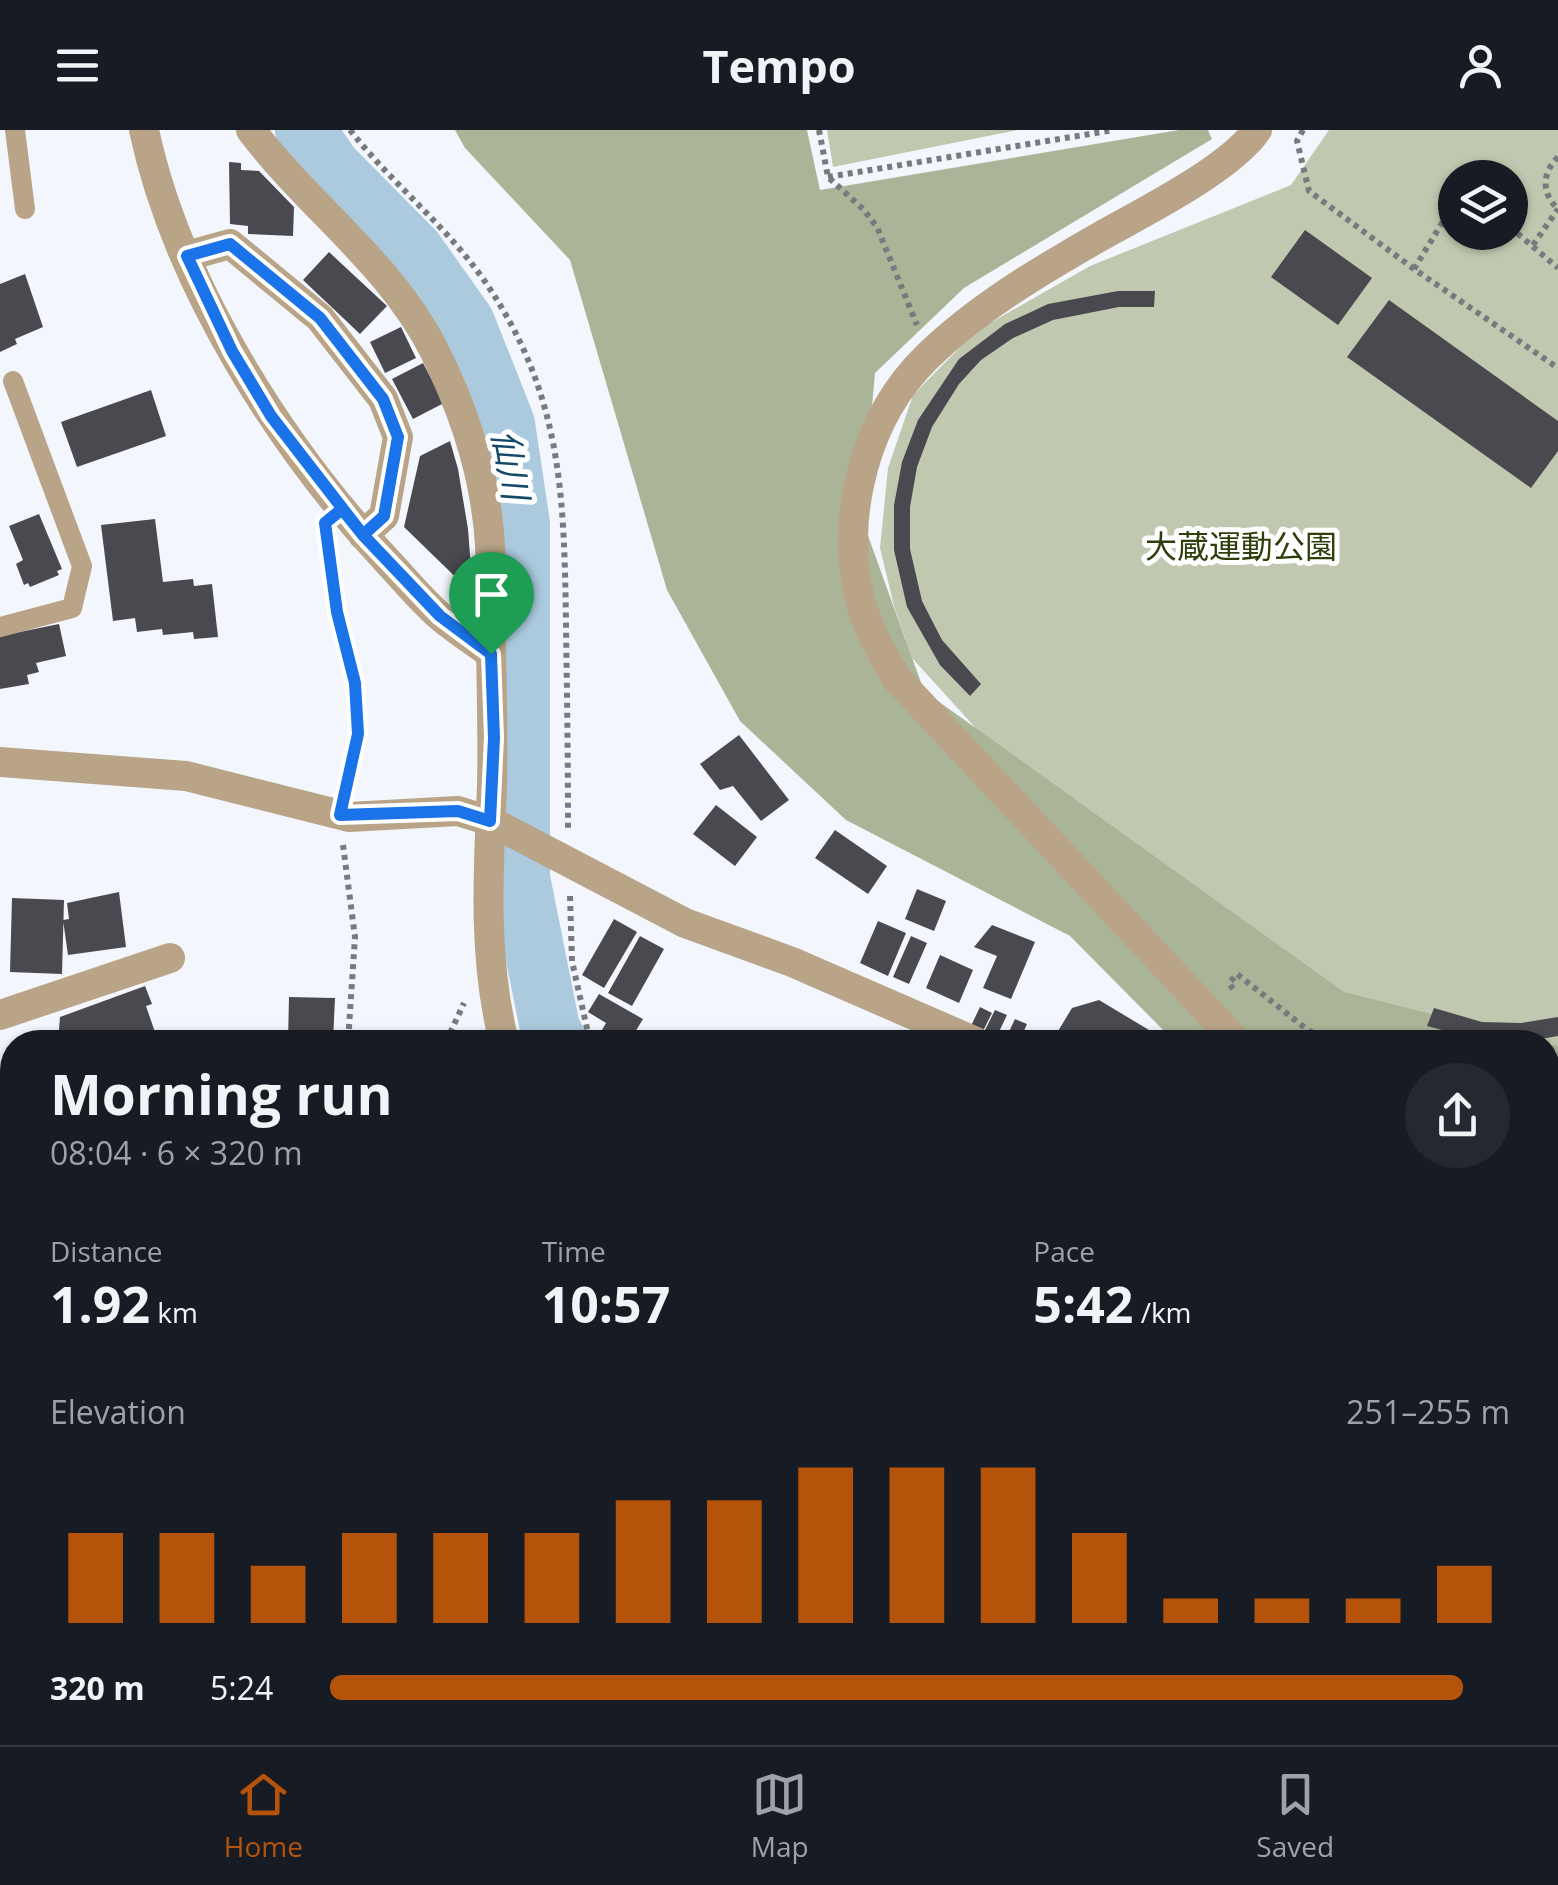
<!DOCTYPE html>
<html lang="en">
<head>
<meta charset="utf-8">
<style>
	:root { --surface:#171b24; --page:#242831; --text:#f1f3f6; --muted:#9ea1a6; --line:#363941; --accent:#b45309 }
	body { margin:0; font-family:"Open Sans","Noto Sans JP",sans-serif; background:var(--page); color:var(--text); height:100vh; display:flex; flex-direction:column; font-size:38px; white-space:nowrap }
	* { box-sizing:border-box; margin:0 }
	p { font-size:32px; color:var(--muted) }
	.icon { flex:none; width:55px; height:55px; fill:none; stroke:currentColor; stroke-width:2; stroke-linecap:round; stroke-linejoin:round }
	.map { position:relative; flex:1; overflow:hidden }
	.details { position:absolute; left:0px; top:900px; width:1560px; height:715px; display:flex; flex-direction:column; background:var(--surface); border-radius:40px 40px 0 0; box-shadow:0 2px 8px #0004 }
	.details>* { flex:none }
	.controls { position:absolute; left:1438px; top:30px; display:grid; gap:20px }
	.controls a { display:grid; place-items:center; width:90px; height:90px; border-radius:50%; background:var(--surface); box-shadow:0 2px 8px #0004; font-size:50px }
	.pin { position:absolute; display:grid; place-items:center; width:85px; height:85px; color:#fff; margin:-102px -42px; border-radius:50% 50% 50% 0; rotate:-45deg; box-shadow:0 0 10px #0007 }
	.pin .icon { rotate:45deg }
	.round { display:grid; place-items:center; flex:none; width:105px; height:105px; border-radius:52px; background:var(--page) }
	.overview { display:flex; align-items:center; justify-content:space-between; height:170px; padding:0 50px }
	h1 { font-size:55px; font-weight:700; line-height:75px }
	.metrics { display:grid; grid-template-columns:repeat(3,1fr); gap:15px; height:170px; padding:10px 50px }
	.metrics div { display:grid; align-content:center }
	.metrics b { font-size:50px; font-weight:700 }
	.metrics small { font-size:28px; font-weight:400 }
	.metrics p { font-size:28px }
	.chart { height:280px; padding:20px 50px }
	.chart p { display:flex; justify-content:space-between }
	.chart svg { width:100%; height:180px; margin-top:10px; stroke:var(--accent); stroke-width:6 }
	ul { padding:0 50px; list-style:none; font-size:32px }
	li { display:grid; grid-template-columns:160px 120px 1fr; align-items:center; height:75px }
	li i { height:25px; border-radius:12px; background:var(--accent) }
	header { display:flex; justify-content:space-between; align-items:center; height:130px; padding:0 50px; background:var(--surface); font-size:45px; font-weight:700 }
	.menu { display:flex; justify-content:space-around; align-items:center; height:140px; border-top:2px solid var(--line); background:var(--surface); font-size:28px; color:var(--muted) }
	.menu a { display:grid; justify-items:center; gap:5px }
	.menu .active { color:var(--accent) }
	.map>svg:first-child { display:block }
</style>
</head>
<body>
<header><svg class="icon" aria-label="menu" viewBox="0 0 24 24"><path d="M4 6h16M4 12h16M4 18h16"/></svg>Tempo<svg class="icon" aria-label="person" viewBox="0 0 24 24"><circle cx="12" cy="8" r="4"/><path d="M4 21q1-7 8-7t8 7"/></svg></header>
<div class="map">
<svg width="1558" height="1615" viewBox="0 0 1558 1615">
	<rect width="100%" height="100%" fill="#f3f7fd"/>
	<path fill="#c0c9b0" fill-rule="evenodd" d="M827,0h191l-185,37z
		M1329,0h229v1176h-10v-264h-296l-48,-63 -292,-321 -18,-52 -14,-58 8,-80 25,-73 63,-64 114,-65 201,-81zM1455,48h55v54h-55z"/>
	<path fill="#aab597" d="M455,0h352l13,60 359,-60h29l4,9 -248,149 -89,85 -13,146 62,172 420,301 199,50h-368l-105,-106 -224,-116 -106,-99 -73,-131 -97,-330 -105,-112z
		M1548,914l10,2v433l-10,4z"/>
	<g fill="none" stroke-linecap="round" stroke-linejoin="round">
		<path stroke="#abcade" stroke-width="60" d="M305,0l26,37 83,84 51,72 40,101 15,100v354l30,150 7,14
			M1448,1602l14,13"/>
	</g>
	<path fill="#4a494f" d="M229,32l12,1v7l18,1 35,36 -1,29 -45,-2v-8l-18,-2z
		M1305,100l67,48 -34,47 -67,-48z
		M329,122l58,54 -27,28 -57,-54z
		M25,144l18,53 -28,12 2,5 -17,8v-68z
		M1118,161h37l-1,16h-35l-66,13 -40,18 -32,22 -22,24 -27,43 -15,40 -7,40v42l12,52 20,39 39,44 -11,12 -30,-31 -33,-58 -13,-57v-45l8,-43 16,-42 41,-61 46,-35 43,-20z
		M1389,170l169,121v30l-27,37 -184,-131z
		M401,197l15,31 -31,15 -15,-31z
		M423,233l21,40 -31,16 -21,-40z
		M151,260l15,46 -89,31 -16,-45z
		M450,311l8,28 10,60 5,65 -69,-67 16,-71z
		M39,384l23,55 -5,2 2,4 -29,12 -2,-4 -4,2 -8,-21 7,-4 -14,-34z
		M155,389l8,63 30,-3 1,7 18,-2 6,53 -24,2 -1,-7 -30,3 -1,-6 -25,3 -2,-14 -22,3 -12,-96z
		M59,494l7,32 -30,7 3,9 -12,3 2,9 -29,5v-53z
		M739,605l50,65 -28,21 -28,-35 -13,4 -20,-26z
		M716,675l41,32 -22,29 -42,-32z
		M835,700l52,36 -19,28 -53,-36z
		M917,759l29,12 -12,30 -29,-12z
		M119,762l7,55 -58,8 -5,-35 6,-1 -2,-16z
		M12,768l52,2 -2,74 -52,-2z
		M614,789l23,13 -33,56 -22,-13z
		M878,791l28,12 -18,43 -28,-13z
		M992,795l43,17 -24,57 -28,-11 14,-32 -23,-9z
		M640,806l24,13 -32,57 -24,-13z
		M911,806l16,7 -18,41 -16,-7z
		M940,825l33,15 -14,33 -33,-15z
		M145,856l7,18 -6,2 10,29 -20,7h-78l2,-25z
		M599,864l44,25 -14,23h-34l11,-19 -18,-11z
		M289,867l46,1 -2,44h-45z
		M1099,870l50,30 -8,12h-75l-11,-6 17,-28z
		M980,877l12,6 -10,20 -12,-5z
		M1434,878l48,14 39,1 37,-6v19l-36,6 -42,-2 -53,-14z
		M995,880l12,5 -10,21 -12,-6z
		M1015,889l12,5 -8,18 -14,-2z
		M12,1008v56l-12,1v-55z
		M12,1183v77l-12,2v-78z
		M0,1331h12v54h-11z
		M292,1602h33l2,13h-34z"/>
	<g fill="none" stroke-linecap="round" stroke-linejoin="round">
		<path stroke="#787b7e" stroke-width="6" stroke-dasharray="5 5" stroke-linecap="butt" d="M350,0c42,54 96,95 136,153 76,112 78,211 80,341 1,68 2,136 2,204
			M819,0l9,47 35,32 14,18 40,98
			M1303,0l-6,11 12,50 105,78 144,99
			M1558,27c-16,16 -17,36 0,52
			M828,47l286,-47
			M1510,97l48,41
			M1533,115l25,-36
			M1414,139l28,-46 13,-11
			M327,410l10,72 18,71 2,51 -12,54
			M343,715l12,92 -7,105
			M570,766l2,65 18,81
			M1233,859l-4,-6 8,-9 72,57 30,11
			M446,912l18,-39
			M1548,981l10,1
			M1548,1064l10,1
			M597,1602l5,13
			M1504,1602l10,13
			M966,1615l23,-13"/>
		<path stroke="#b9a487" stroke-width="20" d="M15,0l10,79
			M0,497l72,-19 10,-42 -69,-185
			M0,1172l12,-1
			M1548,1548l10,-4
			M1548,1601l7,14"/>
		<path stroke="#b9a487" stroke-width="30" d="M144,0c33,155 138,319 245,433 17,18 34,39 53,55 16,13 33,24 49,36
			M251,0c58,77 139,133 183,220 30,60 52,127 56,195 2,35 1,71 1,106 1,45 2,90 1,136 -4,86 -9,172 12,255
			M187,126l43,-12 90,74 63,81 15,38 -14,79 -21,19
			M0,632l186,14 163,41 109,-6 32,10 195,102 107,39 184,80
			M0,885l170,-57
			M1548,1185l10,-1
			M0,1534l12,9
			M111,1602l24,13
			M220,1602l1,13
			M416,1602v13
			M733,1602l5,13
			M1376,1602l17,13
			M862,1615l26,-13"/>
		<path stroke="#b9a487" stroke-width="30" d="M1237,912l-340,-363c-15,-26 -31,-53 -38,-83 -18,-82 6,-179 68,-239 50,-49 113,-86 174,-121 43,-24 129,-67 156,-106"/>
		<path stroke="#6a480f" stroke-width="30" d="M1548,1408l10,-4
			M1548,1482l10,-4
			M1114,1615l23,-13
			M1263,1615l25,-13"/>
	</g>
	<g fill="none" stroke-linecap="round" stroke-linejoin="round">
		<g stroke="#fff" stroke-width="20">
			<path id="route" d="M491,524l-51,-38 -77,-81 -92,-119 -39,-65 -45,-95 43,-12 90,74 63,81 15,38 -14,79 -21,19 -21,-26 -17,14 12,89 18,71 3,51 -18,81 118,-4 32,10 4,-83 -3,-84"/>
		</g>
		<use href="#route" stroke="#1a73e8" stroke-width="12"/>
	</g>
	<g text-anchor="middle" stroke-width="10" stroke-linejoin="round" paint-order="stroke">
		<g font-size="32" fill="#303e0c" stroke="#fff">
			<text x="1241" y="428">大蔵運動公園</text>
		</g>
		<g font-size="35" font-style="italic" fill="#134a67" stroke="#fff">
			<text transform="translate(510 335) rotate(80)" y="12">仙川</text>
		</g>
	</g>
</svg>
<div class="controls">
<a><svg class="icon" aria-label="layers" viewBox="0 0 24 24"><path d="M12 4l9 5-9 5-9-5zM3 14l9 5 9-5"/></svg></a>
</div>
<div class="pin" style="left:491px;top:524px;background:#1e9e55"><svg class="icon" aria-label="arrive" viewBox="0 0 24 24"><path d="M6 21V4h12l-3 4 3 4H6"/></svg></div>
<section class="details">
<div class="overview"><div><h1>Morning run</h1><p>08:04 · 6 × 320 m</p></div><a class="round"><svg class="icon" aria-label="share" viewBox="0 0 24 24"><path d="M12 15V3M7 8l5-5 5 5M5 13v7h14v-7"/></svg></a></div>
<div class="metrics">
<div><p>Distance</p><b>1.92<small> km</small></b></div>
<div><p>Time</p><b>10:57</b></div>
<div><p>Pace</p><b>5:42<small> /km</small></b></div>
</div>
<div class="chart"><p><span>Elevation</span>251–255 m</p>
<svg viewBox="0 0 160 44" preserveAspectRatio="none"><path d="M5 44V22M15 44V22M25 44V30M35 44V22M45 44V22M55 44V22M65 44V14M75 44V14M85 44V6M95 44V6M105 44V6M115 44V22M125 44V38M135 44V38M145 44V38M155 44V30"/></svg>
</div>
<ul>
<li><b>320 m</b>5:24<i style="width:96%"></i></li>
</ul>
</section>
</div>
<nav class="menu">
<a class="active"><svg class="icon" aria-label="home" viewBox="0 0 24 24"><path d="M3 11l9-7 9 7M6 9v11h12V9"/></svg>Home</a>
<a><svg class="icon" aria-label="map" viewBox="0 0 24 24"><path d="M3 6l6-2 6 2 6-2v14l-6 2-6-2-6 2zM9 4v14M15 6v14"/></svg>Map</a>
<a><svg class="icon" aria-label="saved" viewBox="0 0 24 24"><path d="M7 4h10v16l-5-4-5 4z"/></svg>Saved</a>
</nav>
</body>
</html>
